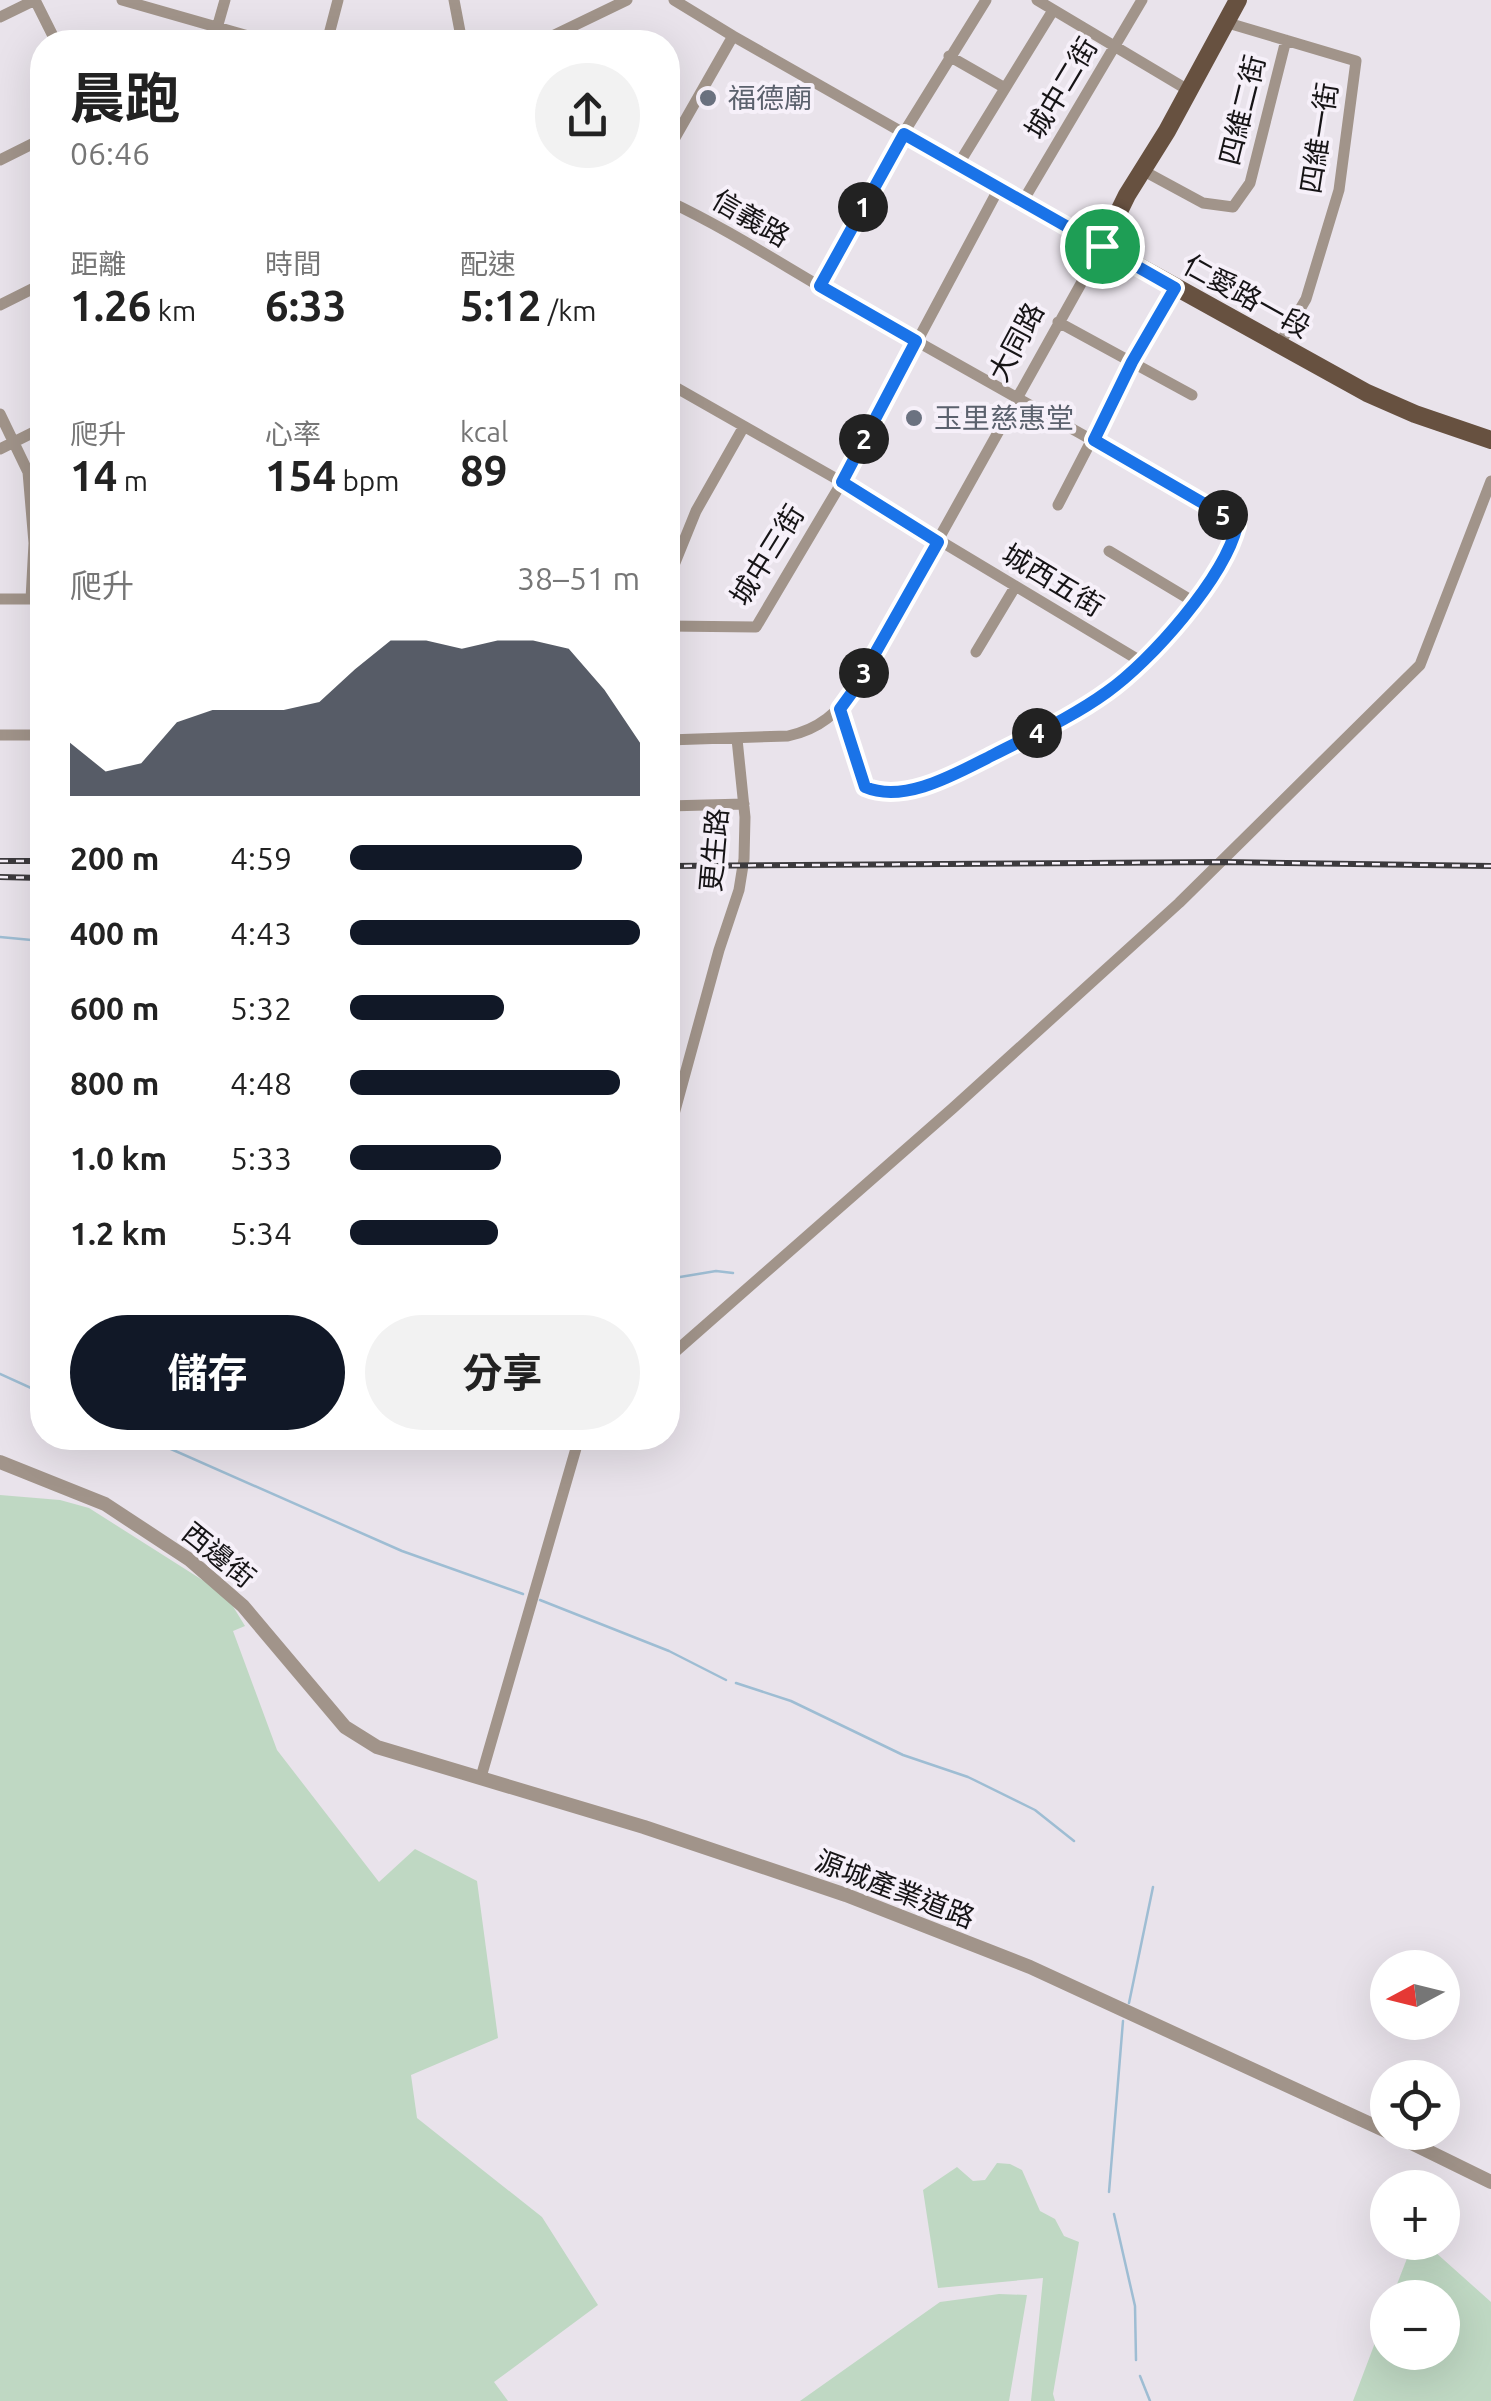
<!DOCTYPE html>
<html lang="zh-TW">
<head>
<meta charset="utf-8">
<style>
	:root { --surface:#fff; --page:#f2f2f2; --text:#222; --muted:#767676; --accent:#111827 }
	body { margin:0; font-family:Ubuntu,"Noto Sans TC",sans-serif; background:var(--page); color:var(--text); height:100vh; display:flex; flex-direction:column; font-size:38px; white-space:nowrap }
	* { box-sizing:border-box; margin:0 }
	p { font-size:32px; color:var(--muted) }
	.icon { flex:none; width:55px; height:55px; fill:none; stroke:currentColor; stroke-width:2; stroke-linecap:round; stroke-linejoin:round }
	.map { position:relative; flex:1; overflow:hidden }
	.side { position:absolute; left:30px; top:30px; width:650px; height:1420px; display:flex; flex-direction:column; background:var(--surface); border-radius:40px; box-shadow:0 10px 40px #0002 }
	.side>* { flex:none }
	.needle { width:65px; rotate:263deg }
	.fabs { position:absolute; left:1370px; top:1950px; display:grid; gap:20px }
	.fabs a { display:grid; place-items:center; width:90px; height:90px; border-radius:50%; background:var(--surface); box-shadow:0 10px 40px #0002; font-size:50px }
	.pin { position:absolute; display:grid; place-items:center; width:85px; height:85px; color:#fff; margin:-42px; border:5px solid #fff; border-radius:50%; box-shadow:0 2px 10px #0007 }
	.km { position:absolute; width:50px; height:50px; margin:-25px; border-radius:50%; background:#222; color:#fff; font-size:28px; line-height:50px; text-align:center }
	.round { display:grid; place-items:center; flex:none; width:105px; height:105px; border-radius:52px; background:var(--page) }
	.overview { display:flex; align-items:center; justify-content:space-between; height:170px; padding:0 40px }
	h1 { font-size:55px; font-weight:700; line-height:75px }
	.figures { display:grid; grid-template-columns:repeat(3,1fr); gap:15px; height:170px; padding:10px 40px }
	.figures div { display:grid; align-content:center }
	.figures b { font-size:42px; font-weight:700 }
	.figures small { font-size:28px; font-weight:400 }
	.figures p { font-size:28px }
	.chart { height:280px; padding:20px 40px }
	.chart p { display:flex; justify-content:space-between }
	.chart svg { width:100%; height:180px; margin-top:10px; fill:var(--accent); opacity:.7 }
	.cta { display:flex; gap:20px; margin-top:auto; padding:20px 40px }
	.cta a { flex:1; height:115px; border-radius:60px; background:var(--accent); color:#fff; font-size:40px; font-weight:700; line-height:115px; text-align:center }
	.cta a+a { background:var(--page); color:var(--text) }
	ul { padding:0 40px; list-style:none; font-size:32px }
	li { display:grid; grid-template-columns:160px 120px 1fr; align-items:center; height:75px }
	li i { height:25px; border-radius:12px; background:var(--accent) }
	.map>svg:first-child { display:block }
</style>
</head>
<body>
<div class="map">
<svg width="1491" height="2401" viewBox="0 0 1491 2401">
	<rect width="100%" height="100%" fill="#e9e3eb"/>
	<path fill="#bfd8c3" d="M0,1495l60,5 29,8 137,87 19,31 -12,5 44,119 102,132 36,-33 62,32 21,157 -87,37 6,43 125,99 56,88 -104,77 14,19h-508z
		M997,2163l13,1 12,6 18,41 15,8 9,17 15,6 -26,152 2,7h-24l12,-123 -105,10 -15,-98 34,-23 16,14 12,-1z
		M1413,2243h12l66,59v99h-138l34,-90 1,41h54v-54l-50,-1z
		M999,2294l28,1 -18,106h-209l140,-99z"/>
	<g fill="none" stroke-linecap="round" stroke-linejoin="round">
		<path stroke="#9ebdd3" stroke-width="2.5" d="M0,937l42,4
			M668,1275l6,3 42,-7 17,2
			M0,1374l42,19
			M146,1438l256,113 121,43
			M540,1600l129,51 57,29
			M736,1683l55,18 112,54 65,22 67,33 39,31
			M1129,2003l24,-116
			M1109,2192l14,-171
			M1114,2214l21,92 1,54
			M1140,2376l10,25"/>
		<path stroke="#a1948a" stroke-width="11" d="M122,0l147,42
			M454,0l8,42
			M1037,0l151,90
			M0,17l35,-17 21,42
			M1228,23l128,38 -17,129 -33,109 -27,46
			M217,28l8,-28
			M327,42l11,-42
			M540,42l87,-42
			M949,56l56,32
			M668,150l65,-114
			M0,160l42,-21
			M958,165l94,-153
			M1142,170l61,33 30,4 17,-24 36,-143
			M668,201c62,29 119,67 179,101 125,70 249,140 373,211l17,13c-9,35 -32,64 -55,90 -24,27 -46,55 -75,76 -36,26 -75,43 -114,63 -37,18 -87,49 -128,32l-25,-78
			M1023,201l119,-201
			M819,287l84,-153 83,-134
			M0,305l42,-21
			M1058,322l134,73
			M668,383l174,99 300,180
			M0,414l28,58 6,71 -3,56
			M0,449l42,-21
			M1058,505l74,-143 43,-74
			M1109,551l85,51
			M668,580l28,-69 47,-83
			M0,599h42
			M668,626l88,1 86,-145 157,-294
			M976,652l39,-65
			M0,735h42
			M668,740l120,-4c32,-7 49,-23 68,-49l246,-441 -369,-210 -59,-36
			M668,806l76,-2
			M668,1136l51,-186 20,-60 5,-31 1,-42 -8,-78
			M668,1358l285,-250 226,-205 241,-238 71,-184
			M481,1777l98,-339"/>
		<path stroke="#a1948a" stroke-width="14" d="M0,1462l105,42 85,56 53,46 102,121 32,20 267,80 202,68 184,72 358,165
			M1389,2132l102,50"/>
		<path stroke="#675140" stroke-width="18" d="M1238,0l-71,131 -40,64 -25,51 265,147 48,21 76,26"/>
		<g stroke="#3c3a3d" stroke-width="6">
			<path id="rail" d="M0,861h42
				M668,866l556,-4 267,4
				M0,877l42,1"/>
		</g>
		<use href="#rail" stroke="#f6f0f9" stroke-width="2.5" stroke-dasharray="8" stroke-linecap="butt"/>
	</g>
	<g fill="none" stroke-linecap="round" stroke-linejoin="round">
		<g stroke="#fff" stroke-width="20">
			<path id="route" d="M904,134l271,154 -43,74 -38,78 126,73 17,13c-13,52 -86,135 -130,166 -36,26 -75,43 -114,63 -36,18 -88,49 -128,32l-25,-78 16,-22 82,-145 -96,-60 74,-141 -96,-55z"/>
		</g>
		<use href="#route" stroke="#1a73e8" stroke-width="12"/>
	</g>
	<g fill="#6b7280" stroke="#f6f0f9" stroke-width="4">
		<circle cx="708" cy="98" r="10"/>
		<circle cx="914" cy="418" r="10"/>
	</g>
	<g text-anchor="middle" stroke-width="8" stroke-linejoin="round" paint-order="stroke">
		<g font-size="28" fill="#161416" stroke="#f6f0f9">
			<text transform="translate(1061 88) rotate(-59)" y="10">城中二街</text>
			<text transform="translate(1242 110) rotate(-76)" y="10">四維二街</text>
			<text transform="translate(1319 138) rotate(-81)" y="10">四維一街</text>
			<text transform="translate(751 218) rotate(30)" y="10">信義路</text>
			<text transform="translate(1247 296) rotate(29)" y="10">仁愛路一段</text>
			<text transform="translate(1016 342) rotate(-62)" y="10">大同路</text>
			<text transform="translate(767 555) rotate(-58)" y="10">城中三街</text>
			<text transform="translate(1053 580) rotate(31)" y="10">城西五街</text>
			<text transform="translate(714 850) rotate(-85)" y="10">更生路</text>
			<text transform="translate(219 1555) rotate(39)" y="10">西邊街</text>
			<text transform="translate(895 1889) rotate(21)" y="10">源城產業道路</text>
		</g>
		<g font-size="28" fill="#5b616d" stroke="#f6f0f9" text-anchor="start">
			<text x="728" y="108">福德廟</text>
			<text x="934" y="428">玉里慈惠堂</text>
		</g>
	</g>
</svg>
<div class="fabs">
<a><svg class="needle" viewBox="-14 -14 28 28"><path d="M0-13l5 13h-10z" fill="#e53935"/><path d="M0 13l5-13h-10z" fill="#767676"/></svg></a>
<a><svg class="icon" aria-label="locate" viewBox="0 0 24 24"><circle cx="12" cy="12" r="6"/><path d="M12 2v4M12 18v4M2 12h4M18 12h4"/></svg></a>
<a>+</a>
<a>−</a>
</div>
<div class="pin" style="left:1102px;top:246px;background:#1e9e55"><svg class="icon" aria-label="arrive" viewBox="0 0 24 24"><path d="M6 21V4h12l-3 4 3 4H6"/></svg></div>
<b class="km" style="left:863px;top:207px">1</b>
<b class="km" style="left:864px;top:439px">2</b>
<b class="km" style="left:864px;top:673px">3</b>
<b class="km" style="left:1037px;top:733px">4</b>
<b class="km" style="left:1223px;top:515px">5</b>
<section class="side">
<div class="overview"><div><h1>晨跑</h1><p>06:46</p></div><a class="round"><svg class="icon" aria-label="share" viewBox="0 0 24 24"><path d="M12 15V3M7 8l5-5 5 5M5 13v7h14v-7"/></svg></a></div>
<div class="figures">
<div><p>距離</p><b>1.26<small> km</small></b></div>
<div><p>時間</p><b>6:33</b></div>
<div><p>配速</p><b>5:12<small> /km</small></b></div>
</div>
<div class="figures">
<div><p>爬升</p><b>14<small> m</small></b></div>
<div><p>心率</p><b>154<small> bpm</small></b></div>
<div><p>kcal</p><b>89</b></div>
</div>
<div class="chart"><p><span>爬升</span>38–51 m</p>
<svg viewBox="0 0 160 44" preserveAspectRatio="none"><path d="M0 44V31L10 38L20 36L30 26L40 23L50 23L60 23L70 21L80 13L90 6L100 6L110 8L120 6L130 6L140 8L150 18L160 31V44z"/></svg>
</div>
<ul>
<li><b>200 m</b>4:59<i style="width:80%"></i></li>
<li><b>400 m</b>4:43<i style="width:100%"></i></li>
<li><b>600 m</b>5:32<i style="width:53%"></i></li>
<li><b>800 m</b>4:48<i style="width:93%"></i></li>
<li><b>1.0 km</b>5:33<i style="width:52%"></i></li>
<li><b>1.2 km</b>5:34<i style="width:51%"></i></li>
</ul>
<div class="cta"><a>儲存</a><a>分享</a></div>
</section>
</div>
</body>
</html>
